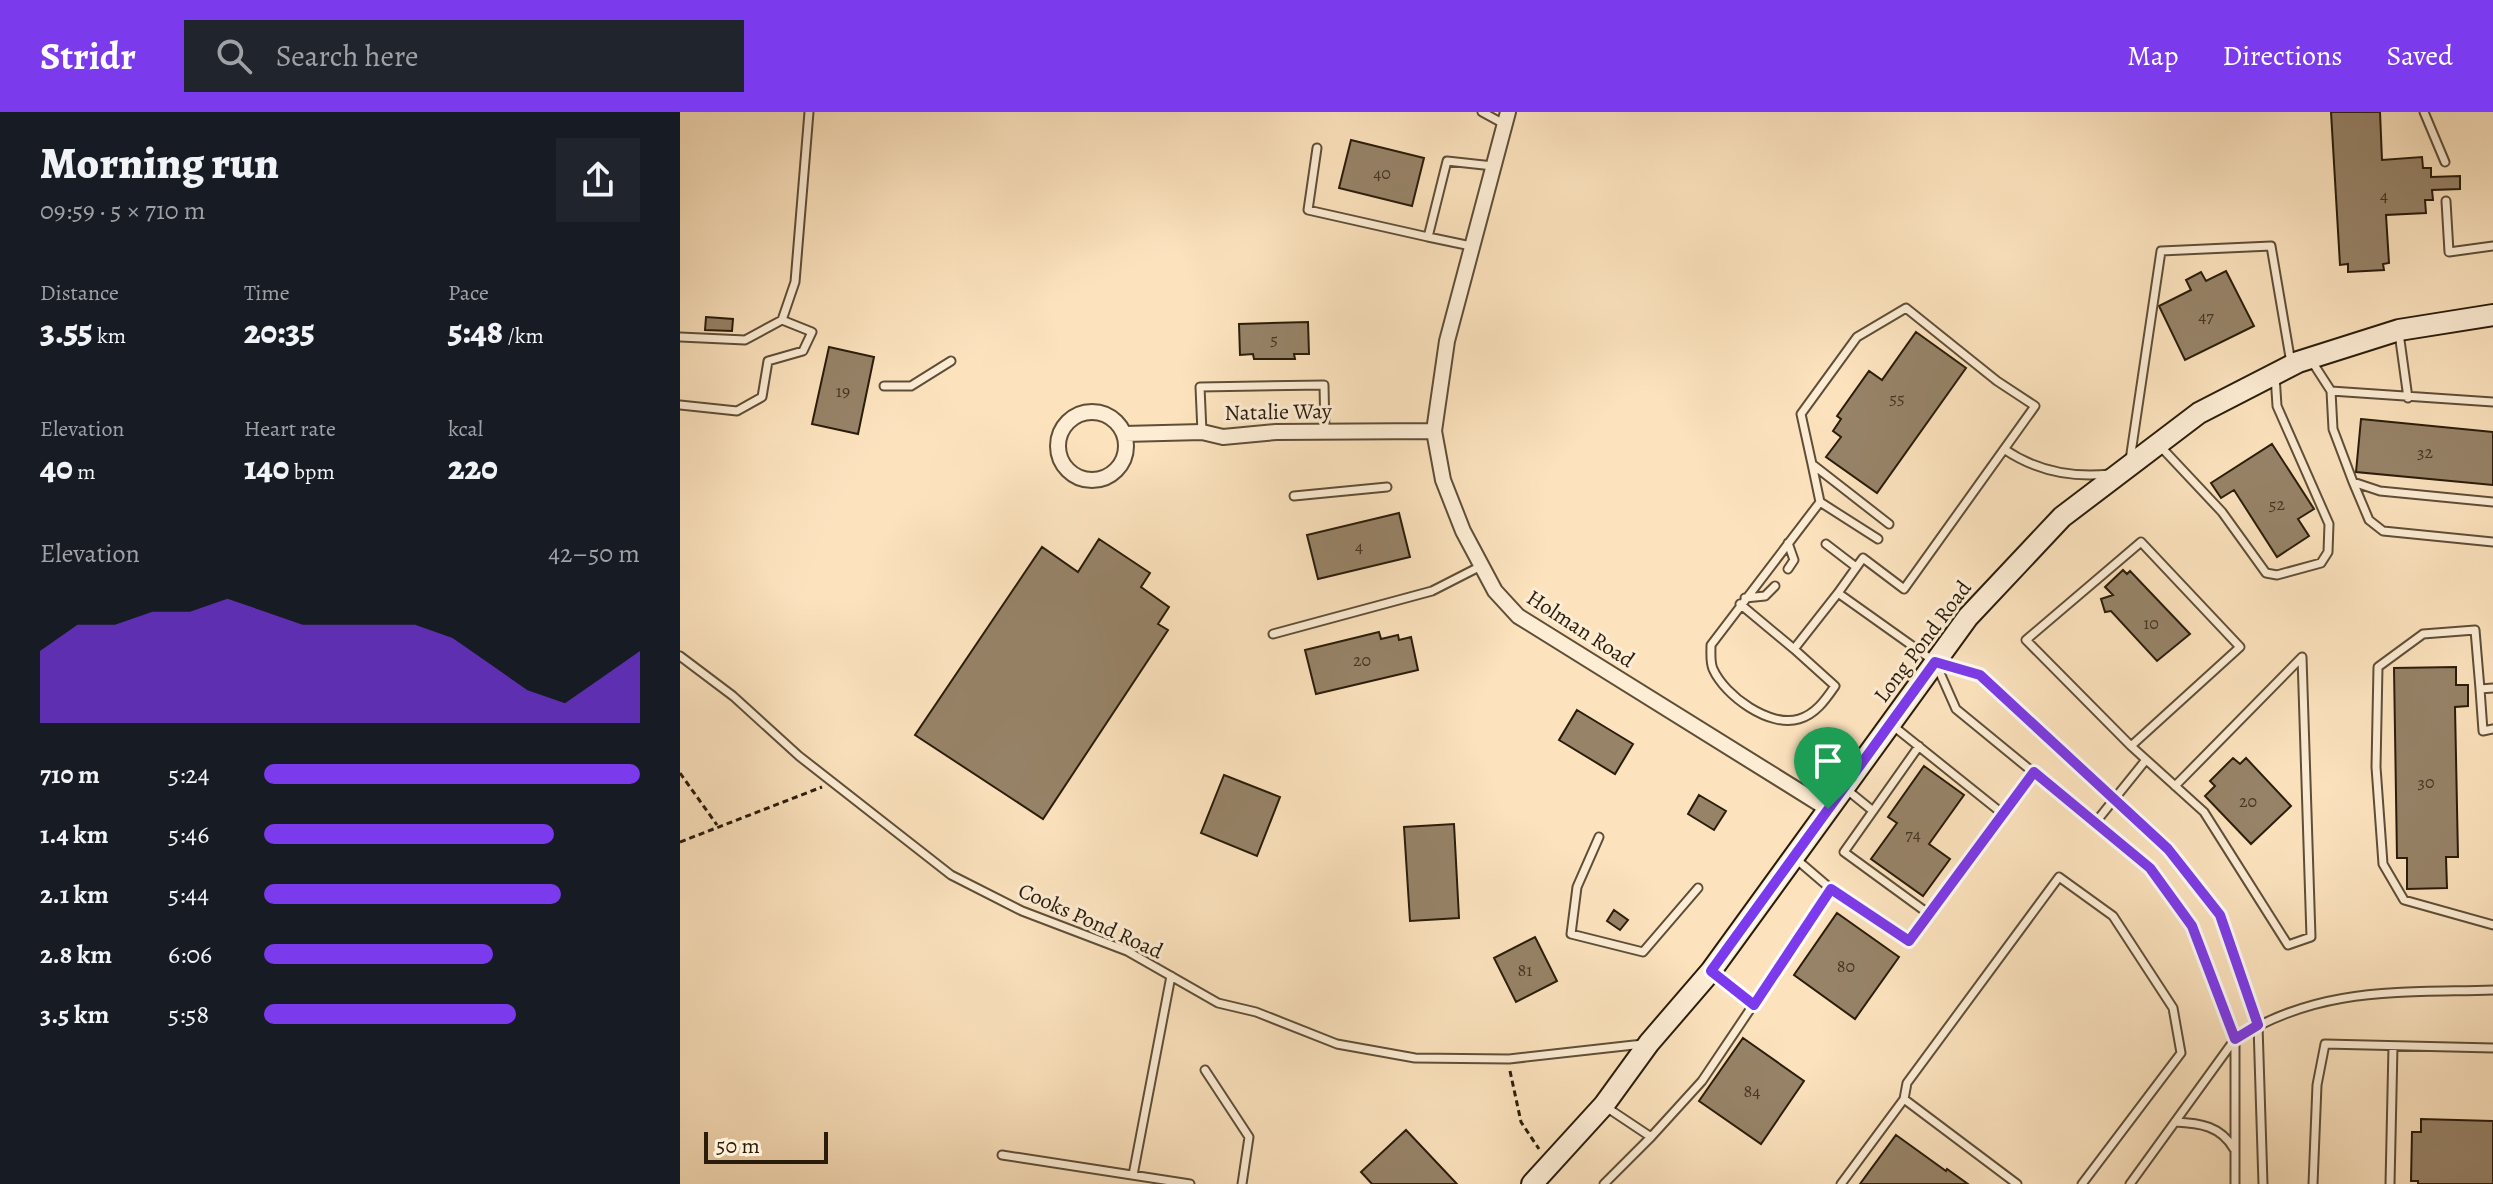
<!DOCTYPE html>
<html lang="en">
<head>
<meta charset="utf-8">
<style>
	:root { --surface:#171b24; --page:#20242c; --text:#f1f3f6; --muted:#9ea1a6; --accent:#7c3aed }
	body { margin:0; font-family:Alegreya,serif; background:var(--page); color:var(--text); height:100vh; display:flex; flex-direction:column; font-size:30px; white-space:nowrap }
	* { box-sizing:border-box; margin:0 }
	p { font-size:26px; color:var(--muted) }
	.icon { flex:none; width:44px; height:44px; fill:none; stroke:currentColor; stroke-width:2; stroke-linecap:round; stroke-linejoin:round }
	.map { position:relative; flex:1; overflow:hidden }
	.panel { display:flex; flex-direction:column; background:var(--surface); width:680px }
	.panel>* { flex:none }
	.scale { position:absolute; left:24px; bottom:20px; width:124px; box-sizing:border-box; padding-left:8px; border:4px solid #2a1c0b; border-top:0; font-size:22px; line-height:28px; white-space:nowrap; color:#2a1c0b; -webkit-text-stroke:6px #fdedd5; paint-order:stroke }
	.pin { position:absolute; display:grid; place-items:center; width:68px; height:68px; color:#fff; margin:-82px -34px; border-radius:50% 50% 50% 0; rotate:-45deg; box-shadow:0 0 8px #0007 }
	.pin .icon { rotate:45deg }
	.round { display:grid; place-items:center; flex:none; width:84px; height:84px; border-radius:0px; background:var(--page) }
	.summary { display:flex; align-items:center; justify-content:space-between; height:136px; padding:0 40px }
	h1 { font-size:44px; font-weight:800; line-height:60px }
	.figures { display:grid; grid-template-columns:repeat(3,1fr); gap:12px; height:136px; padding:8px 40px }
	.figures div { display:grid; align-content:center }
	.figures b { font-size:34px; font-weight:800 }
	.figures small { font-size:22px; font-weight:400 }
	.figures p { font-size:22px }
	.chart { height:224px; padding:16px 40px }
	.chart p { display:flex; justify-content:space-between }
	.chart svg { width:100%; height:144px; margin-top:8px; fill:var(--accent); opacity:.7 }
	ul { padding:0 40px; list-style:none; font-size:26px }
	li { display:grid; grid-template-columns:128px 96px 1fr; align-items:center; height:60px }
	li i { height:20px; border-radius:10px; background:var(--accent) }
	header { display:flex; align-items:center; gap:48px; box-sizing:border-box; height:112px; padding:0 40px; background:var(--accent); color:#fff }
	header strong { font-size:38px }
	nav { display:flex; gap:44px; margin-inline-start:auto; font-size:28px }
	.search { width:560px; height:72px; background:var(--page); display:flex; align-items:center; gap:20px; box-sizing:border-box; padding:0 28px; border-radius:0px; color:var(--muted); font-size:30px }
	main { display:flex; flex:1; min-height:0 }
	.map>svg:first-child { display:block }
</style>
</head>
<body>
<header>
<strong>Stridr</strong>
<div class="search"><svg class="icon" aria-label="search" viewBox="0 0 24 24"><circle cx="10" cy="10" r="6"/><path d="M15 15l6 6"/></svg>Search here</div>
<nav><a>Map</a><a>Directions</a><a>Saved</a></nav>
</header>
<main>
<section class="panel">
<div class="summary"><div><h1>Morning run</h1><p>09:59 · 5 × 710 m</p></div><a class="round"><svg class="icon" aria-label="share" viewBox="0 0 24 24"><path d="M12 15V3M7 8l5-5 5 5M5 13v7h14v-7"/></svg></a></div>
<div class="figures">
<div><p>Distance</p><b>3.55<small> km</small></b></div>
<div><p>Time</p><b>20:35</b></div>
<div><p>Pace</p><b>5:48<small> /km</small></b></div>
</div>
<div class="figures">
<div><p>Elevation</p><b>40<small> m</small></b></div>
<div><p>Heart rate</p><b>140<small> bpm</small></b></div>
<div><p>kcal</p><b>220</b></div>
</div>
<div class="chart"><p><span>Elevation</span>42–50 m</p>
<svg viewBox="0 0 160 44" preserveAspectRatio="none"><path d="M0 44V22L10 14L20 14L30 10L40 10L50 6L60 10L70 14L80 14L90 14L100 14L110 18L120 26L130 34L140 38L150 30L160 22V44z"/></svg>
</div>
<ul>
<li><b>710 m</b>5:24<i style="width:100%"></i></li>
<li><b>1.4 km</b>5:46<i style="width:77%"></i></li>
<li><b>2.1 km</b>5:44<i style="width:79%"></i></li>
<li><b>2.8 km</b>6:06<i style="width:61%"></i></li>
<li><b>3.5 km</b>5:58<i style="width:67%"></i></li>
</ul>
</section>
<div class="map">
<svg width="1813" height="1072" viewBox="0 0 1813 1072">
	<rect width="100%" height="100%" fill="#fce3be"/>
	<filter id="stains"><feTurbulence type="fractalNoise" baseFrequency=".0025" numOctaves="4"/><feColorMatrix values="0 0 0 0 .2 0 0 0 0 .09 0 0 0 0 .02 0 0 0 .5 -.17"/></filter>
	<radialGradient id="worn" r=".72"><stop offset=".6" stop-color="#630" stop-opacity="0"/><stop offset="1" stop-color="#630" stop-opacity=".3"/></radialGradient>
	<path fill="#978368" stroke="#2a1c0b" stroke-width="2" d="M1651,0h49l2,48 40,-3 1,11h8v9l29,-1v13l-28,1 1,10h-8l1,13 -40,2 3,48 -6,1 1,6 -36,2v-8l-8,1z
		M671,28l73,18 -12,48 -73,-18z
		M1546,159l28,55 -69,34 -26,-54 32,-16 -5,-10 15,-8 5,9z
		M26,205l27,2 -1,12 -27,-1z
		M628,210l1,32h-15l1,5h-41l-1,-5 -13,1 -1,-31z
		M1236,220l50,36 -89,125 -51,-36 15,-20 -8,-6 8,-12 -4,-3 32,-45 13,9z
		M149,235l45,10 -16,77 -46,-10z
		M1681,307l132,13v53l-137,-13z
		M1592,332l42,65 -16,10 11,17 -32,21 -43,-67 -13,8 -10,-15z
		M719,401l11,44 -92,22 -11,-44z
		M419,427l51,34 -9,14 28,20 -11,17 10,6 -125,189 -128,-84 127,-188 36,25z
		M1443,458l4,4 3,-3 60,63 -33,27 -46,-50 -6,1 -4,-13 12,-4 -8,-8z
		M699,520l2,7 17,-4 1,5 12,-3 7,33 -102,24 -11,-44z
		M1776,555v18h12v21l-13,1 3,150h-12l1,31 -40,1v-31h-10l-3,-190z
		M897,598l56,34 -18,30 -56,-34z
		M1553,646l7,6 6,-6 45,48 -40,38 -46,-48 10,-10 -5,-5z
		M1244,654l40,29 -35,49 21,15 -27,37 -52,-37 26,-36 -9,-6z
		M544,663l56,22 -23,59 -56,-23z
		M1019,683l27,16 -12,19 -26,-16z
		M774,712l5,94 -49,3 -6,-94z
		M934,798l14,10 -8,10 -13,-9z
		M1157,801l62,44 -44,62 -61,-44z
		M855,825l22,44 -41,21 -22,-44z
		M1063,926l61,43 -43,63 -62,-43z
		M1741,1007l72,2v63h-75v-3h-7l1,-49h9z
		M726,1018l51,54h-85l-11,-12z
		M1216,1023l50,36 1,-2 21,15h-108z"/>
	<g fill="none" stroke-linecap="round" stroke-linejoin="round">
		<g stroke="#5e4e38" stroke-width="11">
			<path id="lane" d="M802,0l22,12
				M1744,0l21,50
				M637,36l-9,62 120,27
				M1766,89l3,51 44,-6
				M791,134l-43,-9 19,-76 46,5
				M102,208l13,-38 14,-170
				M1719,221l9,65
				M0,225l65,3 37,-20 30,12 -9,19 -35,10 -6,36 -25,14 -57,-6
				M1631,248l20,31 2,38 20,53 27,9 113,11
				M204,274h27l40,-25
				M1651,279l162,11
				M522,320l-2,-45 124,-2 1,47
				M1480,334l62,66 44,61 11,2 44,-12 7,-11 1,-28 -52,-118 -2,-31
				M1324,337c32,22 68,29 106,25
				M1450,348l31,-209 110,-5 20,117
				M1132,352l8,38
				M1673,370l16,38 14,11 110,11
				M614,384l93,-9
				M1209,412l-77,-60 -11,-50 56,-77 49,-29 91,73 38,25 -131,183 -41,-31 -25,35 97,69 45,13 188,174 52,66 38,110 5,159
				M1146,432l30,23
				M1108,457l6,-9 -6,-17
				M1158,481l-44,56 41,37c-9,13 -19,28 -36,33 -29,9 -74,-23 -86,-50 -3,-7 -2,-16 -2,-24l109,-143 58,37
				M1065,486l20,-2 10,-10
				M1060,492l54,45
				M593,522l159,-43 49,-25
				M0,544l53,40 66,60 152,119 71,36 105,40 91,52 38,9 81,32 78,14 94,1 134,-15
				M1256,552l20,45 194,159 42,58 43,113v145
				M1813,576l-13,1 -5,-59 -52,4 -45,33 -2,100 7,97 21,36 89,25
				M1800,577l3,42 10,-2
				M1212,613l111,89
				M1239,634l-75,106 85,62
				M1451,634l109,-99 -99,-105 -115,98 105,106 73,66 84,133 23,-8 -9,-280 -127,129
				M1166,677l27,22
				M1415,711l50,-62
				M919,725l-22,50 -6,47 72,18 55,-64
				M1116,747l35,30 78,52 125,-169
				M1032,860l42,33
				M525,958l44,67 -7,47
				M1224,987l3,-16 152,-206 54,39 60,92 8,45 -99,131
				M926,995l45,30 51,-56 129,-192
				M1495,1010c25,1 46,4 59,27
				M322,1043l188,29
				M453,1063l38,-199
				M924,1072l47,-47
				M1161,1072l63,-85 113,85
				M1450,1072l105,-145c85,-53 162,-46 258,-49
				M1633,1072l4,-99 8,-41 168,4
				M1710,1072l3,-138"/>
		</g>
		<g stroke="#5e4e38" stroke-width="18">
			<path id="street" d="M828,0l-61,229 -13,90 9,49 20,51 32,60 23,25 310,193
				M378 334a34 34 0 1 1 68 0a34 34 0 1 1-68 0Z
				M444,322l78,-2 21,5 53,-5 158,-1"/>
		</g>
		<g stroke="#2a1c0b" stroke-width="24">
			<path id="secondary" d="M852,1072l72,-79 45,-62 62,-72 257,-354 94,-100 137,-104 99,-51 101,-32 94,-15"/>
		</g>
		<path stroke="#2a1c0b" stroke-width="3" stroke-dasharray="6 4" stroke-linecap="butt" d="M0,661l37,52
			M0,730l142,-55
			M830,959l11,51 18,27"/>
		<use href="#lane" stroke="#fdedd5" stroke-width="7"/>
		<use href="#street" stroke="#fdedd5" stroke-width="14"/>
		<use href="#secondary" stroke="#fdedd5" stroke-width="20"/>
	</g>
	<g fill="none" stroke-linecap="round" stroke-linejoin="round">
		<g stroke="#fff" stroke-width="16">
			<path id="route" d="M1255,550l45,13 188,174 52,66 38,110 -23,14 -43,-113 -42,-58 -116,-96 -125,169 -78,-52 -77,116 -43,-34z"/>
		</g>
		<use href="#route" stroke="#7c3aed" stroke-width="10"/>
	</g>
	<g text-anchor="middle" stroke-width="6" stroke-linejoin="round" paint-order="stroke">
		<g font-size="18" fill="#453622">
			<text x="702" y="67">40</text>
			<text x="1704" y="89">4</text>
			<text x="1526" y="210">47</text>
			<text x="594" y="233">5</text>
			<text x="163" y="285">19</text>
			<text x="1217" y="292">55</text>
			<text x="1745" y="346">32</text>
			<text x="1597" y="398">52</text>
			<text x="679" y="440">4</text>
			<text x="1471" y="517">10</text>
			<text x="682" y="554">20</text>
			<text x="1746" y="676">30</text>
			<text x="1568" y="695">20</text>
			<text x="1233" y="728">74</text>
			<text x="1166" y="860">80</text>
			<text x="845" y="864">81</text>
			<text x="1072" y="985">84</text>
		</g>
		<g font-size="22" fill="#2a1c0b" stroke="#fdedd5">
			<text transform="translate(598 299) rotate(-1)" y="8">Natalie Way</text>
			<text transform="translate(901 516) rotate(33)" y="8">Holman Road</text>
			<text transform="translate(1242 529) rotate(-53)" y="8">Long Pond Road</text>
			<text transform="translate(411 808) rotate(24)" y="8">Cooks Pond Road</text>
		</g>
	</g>
	<rect width="100%" height="100%" filter="url(#stains)"/>
	<rect width="100%" height="100%" fill="url(#worn)"/>
</svg>
<div class="scale">50 m</div>
<div class="pin" style="left:1148px;top:697px;background:#1e9e55"><svg class="icon" aria-label="arrive" viewBox="0 0 24 24"><path d="M6 21V4h12l-3 4 3 4H6"/></svg></div>
</div>
</main>
</body>
</html>
